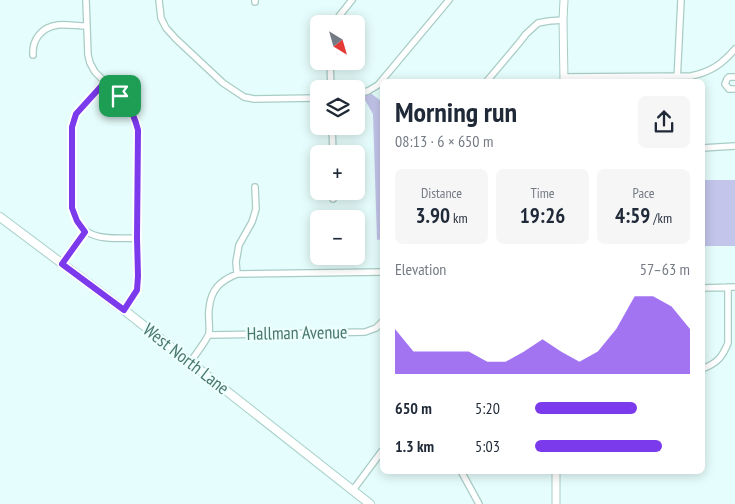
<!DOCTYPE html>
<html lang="en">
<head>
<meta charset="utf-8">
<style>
	:root { --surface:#fff; --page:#f6f6f7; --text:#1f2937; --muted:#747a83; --accent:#7c3aed }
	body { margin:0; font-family:"PT Sans Narrow",sans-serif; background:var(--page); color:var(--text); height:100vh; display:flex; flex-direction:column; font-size:19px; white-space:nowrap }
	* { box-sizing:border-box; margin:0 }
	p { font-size:16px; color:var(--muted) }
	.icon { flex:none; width:28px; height:28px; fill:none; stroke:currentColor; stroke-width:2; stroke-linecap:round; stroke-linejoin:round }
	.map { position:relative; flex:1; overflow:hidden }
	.panel { position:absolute; left:380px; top:79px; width:325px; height:395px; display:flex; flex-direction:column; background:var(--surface); border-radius:8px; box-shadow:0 2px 12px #0003 }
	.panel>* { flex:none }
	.needle { width:32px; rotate:143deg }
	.fabs { position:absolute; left:310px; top:15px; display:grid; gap:10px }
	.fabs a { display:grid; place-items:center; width:55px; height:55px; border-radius:8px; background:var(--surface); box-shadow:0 2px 12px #0003; font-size:25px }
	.pin { position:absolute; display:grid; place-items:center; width:42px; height:42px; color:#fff; margin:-21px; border-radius:10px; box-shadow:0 2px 8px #0006 }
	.round { display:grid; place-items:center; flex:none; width:52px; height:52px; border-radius:8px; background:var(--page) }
	.head { display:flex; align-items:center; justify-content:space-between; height:85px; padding:0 15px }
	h1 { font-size:28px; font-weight:700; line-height:38px }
	.stats { display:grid; grid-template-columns:repeat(3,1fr); gap:8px; height:85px; padding:5px 15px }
	.stats div { display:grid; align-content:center; border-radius:8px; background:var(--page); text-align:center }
	.stats b { font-size:21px; font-weight:700 }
	.stats small { font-size:14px; font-weight:400 }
	.stats p { font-size:14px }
	.chart { height:140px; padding:10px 15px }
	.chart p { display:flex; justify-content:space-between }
	.chart svg { width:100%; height:90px; margin-top:5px; fill:var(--accent); opacity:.7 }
	ul { padding:0 15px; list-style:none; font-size:16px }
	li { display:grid; grid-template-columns:80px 60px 1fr; align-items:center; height:38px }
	li i { height:12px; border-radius:6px; background:var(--accent) }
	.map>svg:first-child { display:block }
</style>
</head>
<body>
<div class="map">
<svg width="735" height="504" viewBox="0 0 735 504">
	<rect width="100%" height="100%" fill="#e5fdfc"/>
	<path fill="#c3c5eb" d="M368,91l14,11v137l-5,1 -4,-126 -12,-21z
		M703,180h32v66h-32z"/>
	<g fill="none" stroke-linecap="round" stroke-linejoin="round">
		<g stroke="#a8cdc5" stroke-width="8">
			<path id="minor" d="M86,0l2,55 2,8 5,9 35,35 5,10 3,13 -1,108 1,38 -1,14 -13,20
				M159,0l2,18 5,10 10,11 47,44 21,14 10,2 65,-1
				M255,0v2
				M334,24l6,-9 12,-15
				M33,55c-1,-16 9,-28 25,-30 9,-1 19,1 28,1
				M330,61l1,28
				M564,77l127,-1c20,-4 31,-12 44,-27
				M735,77h-6l-2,2 -2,5 4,5h6
				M487,81l32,-38 7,-9 12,-11 11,-2 14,-1
				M677,81l4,-81
				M105,82l-29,32 -4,13v81c10,35 35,30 65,30
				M356,94l12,-3 10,-6 71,-85
				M332,126l1,28
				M702,148l33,-2
				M333,191v8
				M62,264l23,-32
				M237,274l-1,-12 3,-17 13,-23 4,-13 -1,-22
				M702,288l33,-1
				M209,335l64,-1 92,-2 11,-4 6,-6
				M190,363c4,-7 18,-24 19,-30 1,-8 -1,-16 0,-24 2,-20 11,-28 28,-35l145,-2
				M702,369c15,-6 20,-11 26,-26v-56
				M461,471l18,33
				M353,490l29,-39"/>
		</g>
		<g stroke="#a8cdc5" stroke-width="9">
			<path id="tertiary" d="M564,81l-1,-61 1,-20
				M556,471v33"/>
		</g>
		<g stroke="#a6d0c8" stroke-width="10">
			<path id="secondary" d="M0,217l124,93 246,194"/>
		</g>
		<use href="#minor" stroke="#fff" stroke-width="5.5"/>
		<use href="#tertiary" stroke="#fff" stroke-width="7"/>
		<use href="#secondary" stroke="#fff" stroke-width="8"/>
	</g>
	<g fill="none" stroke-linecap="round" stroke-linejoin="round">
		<g stroke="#fff" stroke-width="10">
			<path id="route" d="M105,82c18,15 27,24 33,48l-1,108 1,38 -1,14 -13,20 -62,-46 23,-32 -8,-11 -5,-13v-81l4,-13z"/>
		</g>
		<use href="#route" stroke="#7c3aed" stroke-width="6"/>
	</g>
	<g text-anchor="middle" stroke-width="4.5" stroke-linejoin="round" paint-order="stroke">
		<g font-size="18" fill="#49776a" stroke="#ecfffe">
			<text transform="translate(297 333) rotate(-1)" y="6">Hallman Avenue</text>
			<text transform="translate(186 359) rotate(38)" y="6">West North Lane</text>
		</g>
	</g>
</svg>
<div class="fabs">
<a><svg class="needle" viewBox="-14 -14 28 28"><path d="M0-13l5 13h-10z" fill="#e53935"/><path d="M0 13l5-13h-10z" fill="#747a83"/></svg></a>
<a><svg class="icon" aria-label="layers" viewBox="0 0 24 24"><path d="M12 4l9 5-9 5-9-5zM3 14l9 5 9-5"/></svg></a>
<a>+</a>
<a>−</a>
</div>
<div class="pin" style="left:120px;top:96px;background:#1e9e55"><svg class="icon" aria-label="arrive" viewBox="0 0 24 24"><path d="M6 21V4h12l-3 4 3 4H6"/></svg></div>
<section class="panel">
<div class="head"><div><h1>Morning run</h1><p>08:13 · 6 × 650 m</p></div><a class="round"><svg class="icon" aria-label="share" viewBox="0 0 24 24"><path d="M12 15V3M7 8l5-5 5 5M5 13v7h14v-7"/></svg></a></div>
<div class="stats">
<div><p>Distance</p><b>3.90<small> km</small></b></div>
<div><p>Time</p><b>19:26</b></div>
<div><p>Pace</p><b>4:59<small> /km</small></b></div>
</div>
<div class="chart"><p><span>Elevation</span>57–63 m</p>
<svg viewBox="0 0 160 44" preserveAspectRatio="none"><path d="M0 44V22L10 33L20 33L30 33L40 33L50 38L60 38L70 33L80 27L90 33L100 38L110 33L120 22L130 6L140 6L150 11L160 22V44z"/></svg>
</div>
<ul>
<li><b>650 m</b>5:20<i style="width:66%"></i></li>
<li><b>1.3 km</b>5:03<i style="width:82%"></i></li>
</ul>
</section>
</div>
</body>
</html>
